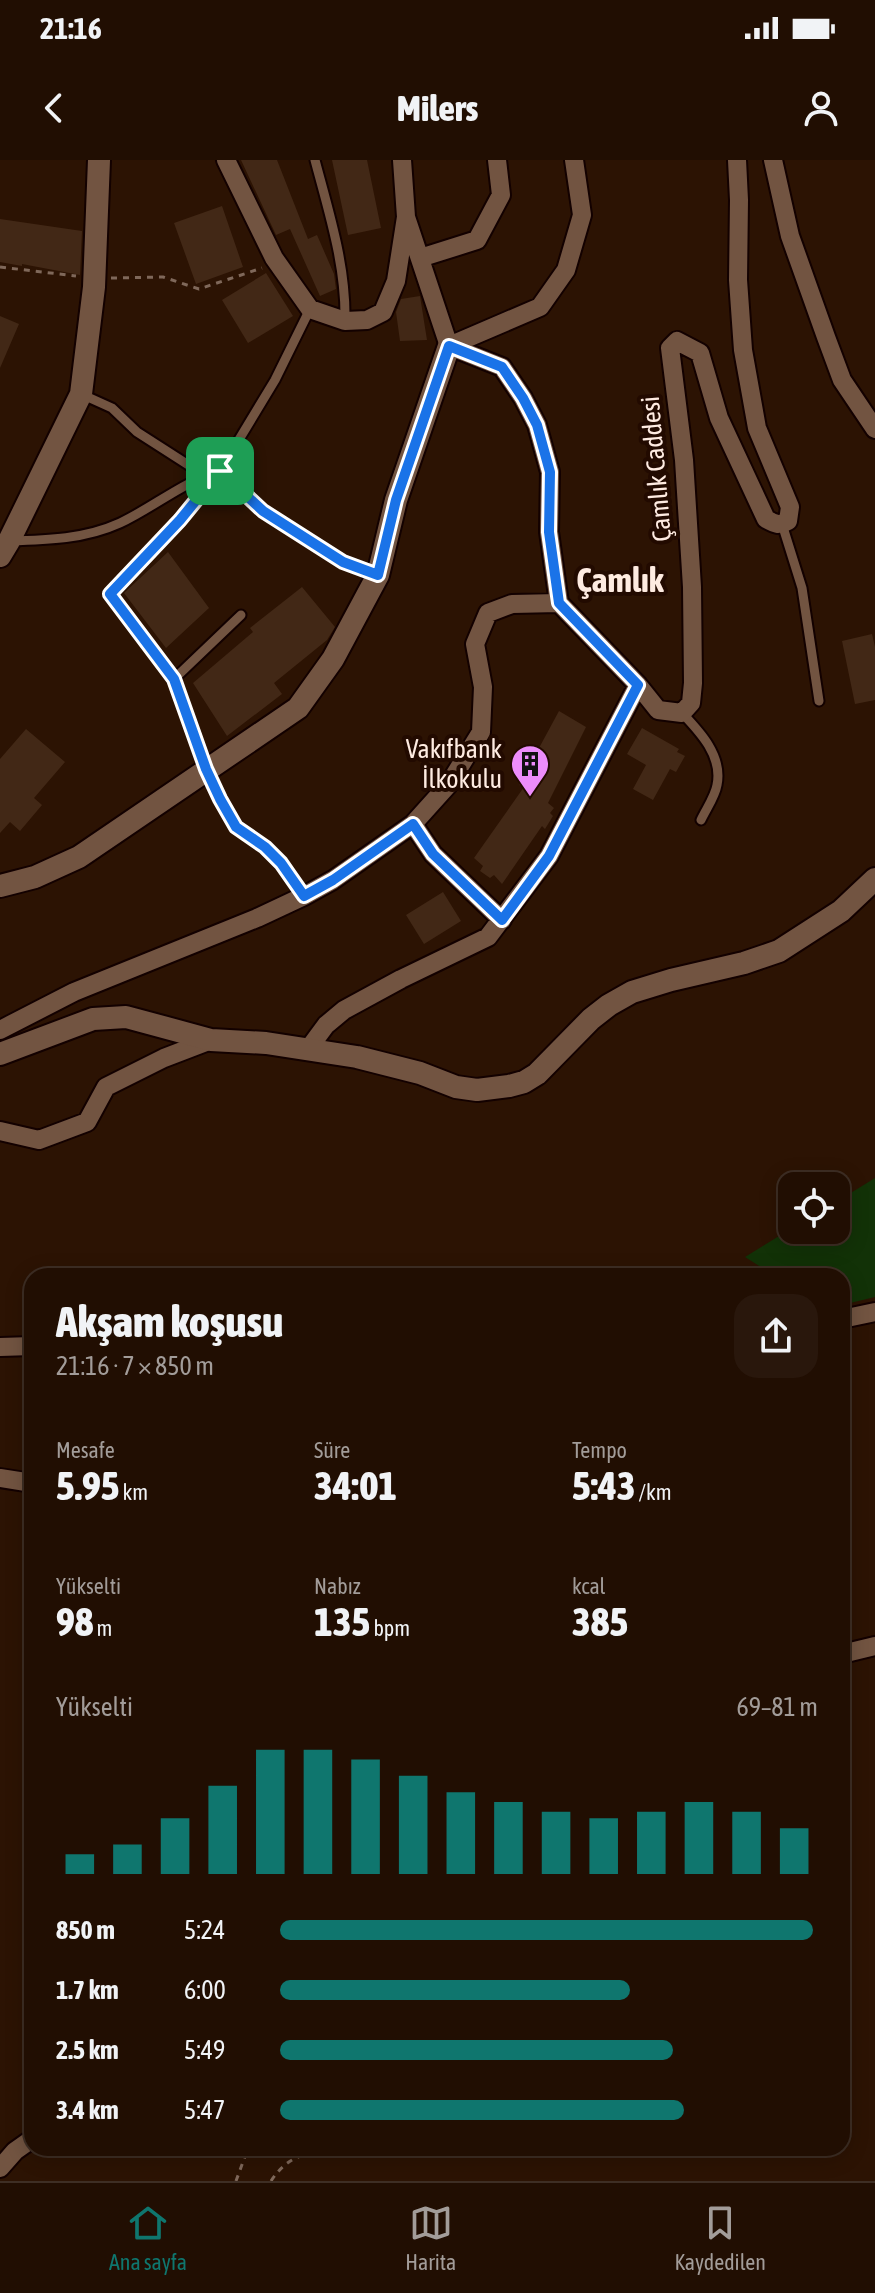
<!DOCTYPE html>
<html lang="tr">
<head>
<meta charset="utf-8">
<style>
	:root { --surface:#210e02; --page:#29170c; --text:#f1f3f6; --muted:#a29c99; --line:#3e2e24; --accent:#0f766e }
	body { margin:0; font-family:"Asap Condensed",sans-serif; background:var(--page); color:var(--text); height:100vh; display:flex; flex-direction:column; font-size:30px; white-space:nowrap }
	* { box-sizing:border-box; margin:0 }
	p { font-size:26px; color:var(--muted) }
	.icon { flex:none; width:44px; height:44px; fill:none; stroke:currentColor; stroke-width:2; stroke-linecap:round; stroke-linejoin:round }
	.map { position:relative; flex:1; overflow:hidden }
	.sheet { position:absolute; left:24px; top:1108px; width:826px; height:888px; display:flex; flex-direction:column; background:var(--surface); border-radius:24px; box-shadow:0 4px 20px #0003,0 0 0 2px var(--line) }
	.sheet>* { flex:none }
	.buttons { position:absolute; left:778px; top:1012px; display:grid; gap:16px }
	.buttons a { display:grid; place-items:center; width:72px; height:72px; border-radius:16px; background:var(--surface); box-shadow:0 4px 20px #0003,0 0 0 2px var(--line); font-size:40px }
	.pin { position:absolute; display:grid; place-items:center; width:68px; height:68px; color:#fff; margin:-34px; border-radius:16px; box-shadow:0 4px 12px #0006 }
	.round { display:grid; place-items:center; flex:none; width:84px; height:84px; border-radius:24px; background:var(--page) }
	.head { display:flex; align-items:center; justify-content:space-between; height:136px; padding:0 32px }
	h1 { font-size:44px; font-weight:800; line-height:60px }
	.stats { display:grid; grid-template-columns:repeat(3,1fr); gap:12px; height:136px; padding:8px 32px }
	.stats div { display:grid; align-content:center }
	.stats b { font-size:40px; font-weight:800 }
	.stats small { font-size:22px; font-weight:400 }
	.stats p { font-size:22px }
	.chart { height:224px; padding:16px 32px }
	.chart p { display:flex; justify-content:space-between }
	.chart svg { width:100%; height:144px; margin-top:8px; stroke:var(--accent); stroke-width:6 }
	ul { padding:0 32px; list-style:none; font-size:26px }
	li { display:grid; grid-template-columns:128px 96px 1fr; align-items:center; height:60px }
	li i { height:20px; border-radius:10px; background:var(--accent) }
	.status { display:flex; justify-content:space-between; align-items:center; height:56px; padding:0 40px; background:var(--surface); direction:ltr }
	.status svg { height:22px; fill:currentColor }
	header { display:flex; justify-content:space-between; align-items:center; height:104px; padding:0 32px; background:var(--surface); font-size:36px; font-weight:800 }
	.dock { display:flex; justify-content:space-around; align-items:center; height:112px; border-top:2px solid var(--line); background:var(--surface); font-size:22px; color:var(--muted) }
	.dock a { display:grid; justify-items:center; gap:4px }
	.dock .selected { color:var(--accent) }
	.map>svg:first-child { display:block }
</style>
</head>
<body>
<div class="status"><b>21:16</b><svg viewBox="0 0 49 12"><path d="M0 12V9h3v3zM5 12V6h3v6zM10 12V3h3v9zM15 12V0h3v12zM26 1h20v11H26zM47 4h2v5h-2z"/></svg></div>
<header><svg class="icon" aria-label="back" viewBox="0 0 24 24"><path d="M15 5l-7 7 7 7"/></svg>Milers<svg class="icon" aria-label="person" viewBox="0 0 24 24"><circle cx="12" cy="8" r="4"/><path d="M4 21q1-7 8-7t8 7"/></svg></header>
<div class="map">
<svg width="875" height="2021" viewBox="0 0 875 2021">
	<rect width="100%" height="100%" fill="#2c1303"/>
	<path fill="#123207" d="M875,1018v119l-33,8v-29h-67l-30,-19 47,-29v2h44v-28z"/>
	<path fill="#422816" d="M241,0h36l31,79 9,-4 17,39 2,15 -16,7 -30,-67 -14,6z
		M332,0h35l14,68 -33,7z
		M222,46l21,61 -47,17 -22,-61z
		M0,59l82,12 -2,44 -58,-11v2l-22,-4z
		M266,113l27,43 -45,27 -26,-43z
		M420,136l7,44 -27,1 -4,-29 5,-13z
		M0,156l19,8 -19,44z
		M168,392l41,56 -43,40 -42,-55z
		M302,427l33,40 -8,13 -53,43 8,11 -55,42 -34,-53 60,-51 -3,-4z
		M872,474l3,13v53l-20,4 -13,-63z
		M559,551l27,16 -38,76 6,5 -4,5 3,3 -8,13 -3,-3 -40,58 -8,-9 -4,3 -10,-7 3,-5 -9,-8 50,-71 -5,-2z
		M642,568l37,21 -2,3 8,4 -9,16 -6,-3 -17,31 -20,-11 13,-24 -19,-11z
		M26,569l39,33 -31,36 8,7 -22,26 -10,-9 -10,11v-74z
		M443,732l18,29 -37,23 -18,-29z"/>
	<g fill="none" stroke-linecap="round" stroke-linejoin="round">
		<g stroke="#130100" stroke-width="13">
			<path id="service" d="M315,0c14,53 31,105 30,161
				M81,234l31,14 25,24 67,43
				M180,360l-70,74 64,85 32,90 14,30 16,28 29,20 16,16 23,33
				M782,364l20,64 17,113
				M9,381c39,-1 76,-2 111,-18 34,-16 64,-42 100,-52l55,-91 35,-71
				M174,519l67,-64
				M682,553c18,19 41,43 35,72 -2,12 -11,24 -16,35"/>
		</g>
		<g stroke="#130100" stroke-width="22">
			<path id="minor" d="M226,0l48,98 36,51 35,12 22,-1 16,-8 13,-31 10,-64
				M402,0l4,57 43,129
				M773,0l17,76 36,101 16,43 33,49
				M420,98l57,-18 24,-45 -4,-35
				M449,186l53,21 21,31 14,27 13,47 -1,60 10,71 79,82 20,25 24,3 9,-10 2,-20 -1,-96 -8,-127 -14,-112 7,-7 23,12 19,65 47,101c9,5 12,7 22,2l2,-14 -33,-79 -14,-78 -5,-70 1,-80 -2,-40
				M449,186l91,-39 26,-37 16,-55 -8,-55
				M413,664l20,30 69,66
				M0,870l74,-38 183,-74 47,-22 29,-16 80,-56 36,-40 32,-52 2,-45 -8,-43 13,-31 24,-9 47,-1
				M309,888l17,-23 18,-15 57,-31 87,-42 61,-81 89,-171
				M0,971l39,9 48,-18 19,-35 58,-29 47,-18
				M842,1159l33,-7
				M0,1187l32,-1
				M0,1318l32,5
				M842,1494l33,-8
				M0,2008l15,-17 17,-12"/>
		</g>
		<g stroke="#130100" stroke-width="26">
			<path id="tertiary" d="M0,396l9,-15 72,-147 13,-107 5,-127
				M0,726l35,-9 44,-20 219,-149 35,-49 45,-84 18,-75 53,-154
				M0,894l93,-35 33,-2 85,23 55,3 91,14 63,16 36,14 21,3 32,-4 15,-4 13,-8 54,-55 18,-14 23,-13 39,-12 73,-17 35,-12 62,-40 34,-32"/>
		</g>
		<path stroke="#7f685a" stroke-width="3" stroke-dasharray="6 6" stroke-linecap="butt" d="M0,107l76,9
			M111,118l52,-1 36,12 63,-21
			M229,320l34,31 80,51 19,7
			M187,351l19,-22
			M236,2021l11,-30 3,-3
			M271,2021c17,-26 36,-28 64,-33"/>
		<use href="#service" stroke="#725441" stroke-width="9"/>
		<use href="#minor" stroke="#725441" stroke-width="18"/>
		<use href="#tertiary" stroke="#725441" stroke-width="22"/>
	</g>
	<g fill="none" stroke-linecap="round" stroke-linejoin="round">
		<g stroke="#fff" stroke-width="16">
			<path id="route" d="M449,186l53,21 21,31 14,27 13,47 -1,60 10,71 79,82 -89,171 -47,64 -69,-66 -20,-30 -80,56 -29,16 -23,-33 -16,-16 -29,-20 -16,-28 -14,-30 -32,-90 -64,-85 70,-74 40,-49 43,40 80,51 35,13 18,-75z"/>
		</g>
		<use href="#route" stroke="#1a73e8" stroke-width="10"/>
	</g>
	<defs>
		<g id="building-pin" transform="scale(2)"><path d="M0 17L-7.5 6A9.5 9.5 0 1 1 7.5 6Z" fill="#ec8cfa" stroke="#220a00"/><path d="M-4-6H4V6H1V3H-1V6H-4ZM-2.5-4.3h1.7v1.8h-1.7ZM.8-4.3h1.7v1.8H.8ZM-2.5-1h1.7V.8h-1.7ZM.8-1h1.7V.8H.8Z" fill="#111"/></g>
	</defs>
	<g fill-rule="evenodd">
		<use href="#building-pin" x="530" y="604"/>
	</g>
	<g text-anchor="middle" stroke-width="8" stroke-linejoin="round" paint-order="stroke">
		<g font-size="26" fill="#feebe1" stroke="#220a00">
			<text transform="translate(656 309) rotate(-95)" y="9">Çamlık Caddesi</text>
		</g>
		<g font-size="26" fill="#feebe1" stroke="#220a00" text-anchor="end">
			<text x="502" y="598">Vakıfbank<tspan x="502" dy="30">İlkokulu</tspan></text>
		</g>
		<g font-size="34" font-weight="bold" fill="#feebe1" stroke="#220a00">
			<text x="620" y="432">Çamlık</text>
		</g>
	</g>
</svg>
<div class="buttons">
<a><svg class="icon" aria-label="locate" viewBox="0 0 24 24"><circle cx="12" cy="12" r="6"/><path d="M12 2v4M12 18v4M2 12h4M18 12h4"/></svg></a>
</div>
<div class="pin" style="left:220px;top:311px;background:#1e9e55"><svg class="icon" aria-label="arrive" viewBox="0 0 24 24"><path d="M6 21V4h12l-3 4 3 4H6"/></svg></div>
<section class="sheet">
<div class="head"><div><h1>Akşam koşusu</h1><p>21:16 · 7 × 850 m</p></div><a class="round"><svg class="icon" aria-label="share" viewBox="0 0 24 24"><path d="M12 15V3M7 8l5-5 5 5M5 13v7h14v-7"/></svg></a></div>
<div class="stats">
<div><p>Mesafe</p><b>5.95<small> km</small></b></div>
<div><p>Süre</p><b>34:01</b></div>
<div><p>Tempo</p><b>5:43<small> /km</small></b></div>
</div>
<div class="stats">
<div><p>Yükselti</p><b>98<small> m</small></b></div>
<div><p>Nabız</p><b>135<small> bpm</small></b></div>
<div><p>kcal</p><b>385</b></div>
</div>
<div class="chart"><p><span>Yükselti</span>69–81 m</p>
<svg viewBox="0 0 160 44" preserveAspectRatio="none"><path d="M5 44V38M15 44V35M25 44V27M35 44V17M45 44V6M55 44V6M65 44V9M75 44V14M85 44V19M95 44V22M105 44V25M115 44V27M125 44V25M135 44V22M145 44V25M155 44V30"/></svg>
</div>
<ul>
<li><b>850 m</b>5:24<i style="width:99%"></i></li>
<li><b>1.7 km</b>6:00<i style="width:65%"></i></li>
<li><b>2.5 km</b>5:49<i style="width:73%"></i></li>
<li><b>3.4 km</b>5:47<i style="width:75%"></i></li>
</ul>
</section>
</div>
<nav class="dock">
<a class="selected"><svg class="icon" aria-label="home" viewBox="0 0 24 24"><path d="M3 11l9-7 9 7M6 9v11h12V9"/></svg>Ana sayfa</a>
<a><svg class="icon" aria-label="map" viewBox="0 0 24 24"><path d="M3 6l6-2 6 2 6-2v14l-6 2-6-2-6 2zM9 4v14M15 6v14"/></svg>Harita</a>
<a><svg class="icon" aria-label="saved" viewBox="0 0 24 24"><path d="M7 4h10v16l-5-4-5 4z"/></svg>Kaydedilen</a>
</nav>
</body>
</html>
